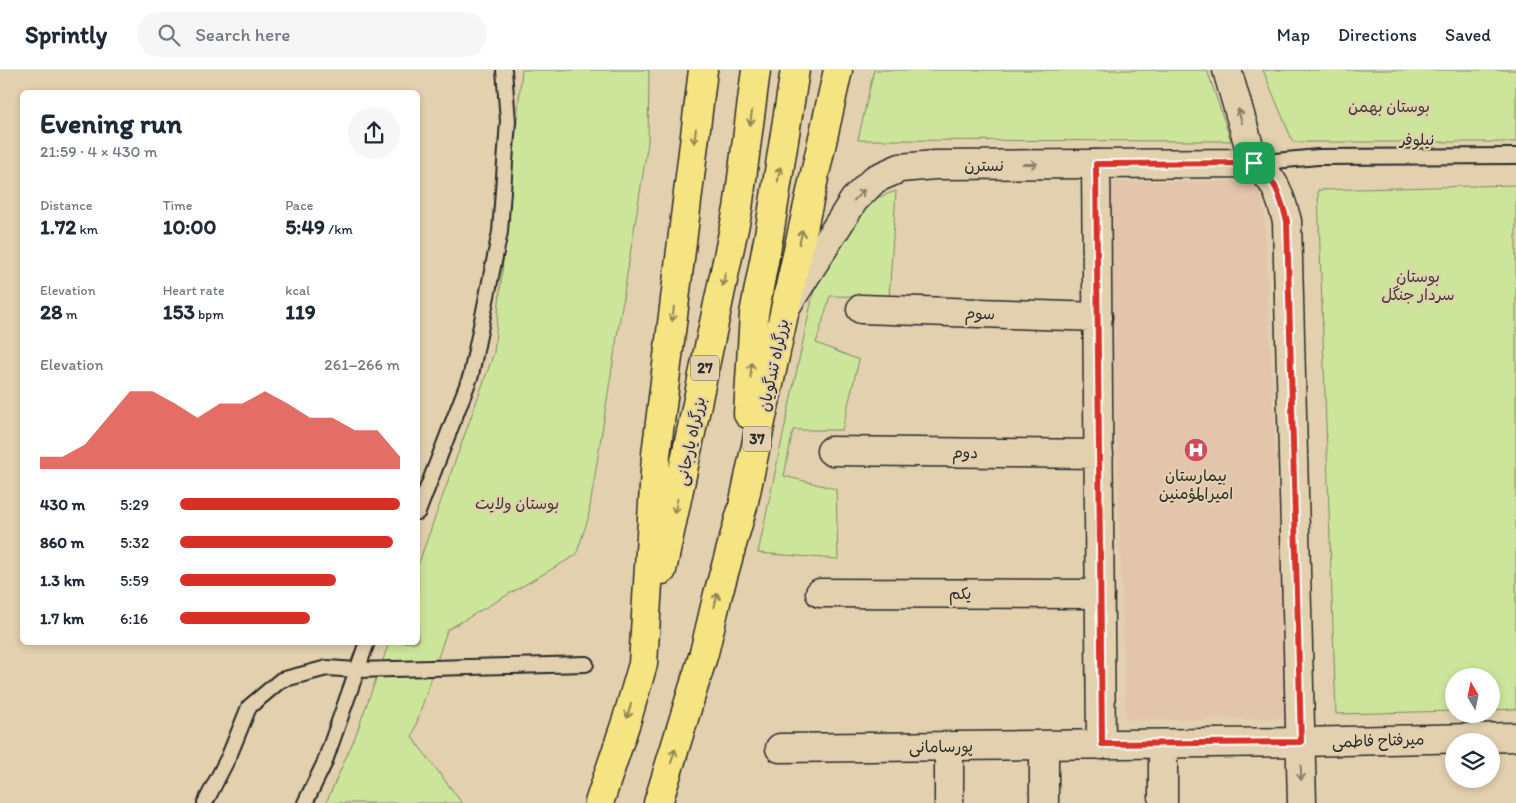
<!DOCTYPE html>
<html lang="en">
<head>
<meta charset="utf-8">
<style>
	:root { --surface:#fff; --page:#f6f6f7; --text:#1f2937; --muted:#747a83; --line:#e0e1e3; --accent:#d93025 }
	body { margin:0; font-family:Itim,"Playpen Sans Arabic",sans-serif; background:var(--page); color:var(--text); height:100vh; display:flex; flex-direction:column; font-size:19px; white-space:nowrap }
	* { box-sizing:border-box; margin:0 }
	p { font-size:16px; color:var(--muted) }
	.icon { flex:none; width:28px; height:28px; fill:none; stroke:currentColor; stroke-width:2; stroke-linecap:round; stroke-linejoin:round }
	.map { position:relative; flex:1; overflow:hidden }
	.sheet { position:absolute; left:20px; top:20px; width:400px; height:555px; display:flex; flex-direction:column; background:var(--surface); border-radius:8px; box-shadow:0 2px 8px #0003 }
	.sheet>* { flex:none }
	.needle { width:32px; rotate:351deg }
	.buttons { position:absolute; left:1445px; top:598px; display:grid; gap:10px }
	.buttons a { display:grid; place-items:center; width:55px; height:55px; border-radius:50%; background:var(--surface); box-shadow:0 2px 8px #0003; font-size:25px }
	.pin { position:absolute; display:grid; place-items:center; width:42px; height:42px; color:#fff; margin:-21px; border-radius:10px; box-shadow:0 2px 8px #0006 }
	.round { display:grid; place-items:center; flex:none; width:52px; height:52px; border-radius:26px; background:var(--page) }
	.head { display:flex; align-items:center; justify-content:space-between; height:85px; padding:0 20px }
	h1 { font-size:28px; font-weight:700; line-height:38px }
	.figures { display:grid; grid-template-columns:repeat(3,1fr); gap:8px; height:85px; padding:5px 20px }
	.figures div { display:grid; align-content:center }
	.figures b { font-size:21px; font-weight:700 }
	.figures small { font-size:14px; font-weight:400 }
	.figures p { font-size:14px }
	.chart { height:140px; padding:10px 20px }
	.chart p { display:flex; justify-content:space-between }
	.chart svg { width:100%; height:90px; margin-top:5px; fill:var(--accent); opacity:.7 }
	ul { padding:0 20px; list-style:none; font-size:16px }
	li { display:grid; grid-template-columns:80px 60px 1fr; align-items:center; height:38px }
	li i { height:12px; border-radius:6px; background:var(--accent) }
	header { display:flex; align-items:center; gap:30px; box-sizing:border-box; height:70px; padding:0 25px; background:var(--surface); border-bottom:1px solid var(--line) }
	header strong { font-size:24px }
	nav { display:flex; gap:28px; margin-inline-start:auto; font-size:18px }
	.search { width:350px; height:45px; background:var(--page); display:flex; align-items:center; gap:12px; box-sizing:border-box; padding:0 18px; border-radius:28px; color:var(--muted); font-size:19px }
	.map>svg:first-child { display:block }
</style>
</head>
<body>
<header>
<strong>Sprintly</strong>
<div class="search"><svg class="icon" aria-label="search" viewBox="0 0 24 24"><circle cx="10" cy="10" r="6"/><path d="M15 15l6 6"/></svg>Search here</div>
<nav><a>Map</a><a>Directions</a><a>Saved</a></nav>
</header>
<div class="map">
<svg width="1516" height="733" viewBox="0 0 1516 733">
	<rect width="100%" height="100%" fill="#e2d0ae"/>
	<filter id="ink" filterUnits="userSpaceOnUse"><feTurbulence type="fractalNoise" baseFrequency=".02" numOctaves="2"/><feDisplacementMap in="SourceGraphic" scale="10" xChannelSelector="R" yChannelSelector="G"/><feConvolveMatrix kernelMatrix="1 2 1 2 8 2 1 2 1" color-interpolation-filters="sRGB"/></filter>
	<g filter="url(#ink)">
		<path fill="#e3c5ac" d="M1263,111l24,537 -161,2 -19,-538z"/>
		<path fill="#cde59b" stroke="#7c8863" d="M522,0h127l-1,72 -60,377 -12,36 -129,75 -35,107 50,66h-136l29,-66 34,-94 29,-1v-77l76,-212z
			M874,0h333l24,71 -373,-1z
			M1263,0h253v72h-223z
			M1516,115v524l-25,1v-34h-37v35l-118,3 -18,-524z
			M896,121l-7,106 -59,-1 -14,47 43,17 -17,70h-49l-9,46 52,13 2,70 -80,-6 55,-259 27,-63 28,-30z"/>
		<g fill="none" stroke-linecap="round" stroke-linejoin="round">
			<g stroke="#2b2b2b" stroke-width="18">
				<path id="service" d="M1254,93l64,-6 198,-1
					M418,442l53,-137 29,-143 8,-111 -4,-51
					M205,733l24,-47 20,-49 32,-27 46,-12 30,2 229,-6
					M305,733l19,-39 43,-122"/>
			</g>
			<g stroke="#2b2b2b" stroke-width="31">
				<path id="minor" d="M1096,94l5,581
					M861,239l237,8
					M831,381l268,3
					M820,523l280,1
					M1163,674v59
					M1044,675v58
					M949,676v57
					M780,678l521,-6"/>
			</g>
			<g stroke="#2b2b2b" stroke-width="31">
				<path id="tertiary" d="M1227,0l27,93c22,16 26,33 33,58l15,582
					M787,235l67,-105 21,-21 25,-11 35,-3 319,-2
					M1301,672l215,-5"/>
			</g>
			<g stroke="#2b2b2b" stroke-width="31">
				<path id="trunk" d="M748,344l6,-100 15,-79 26,-165
					M662,500l76,-361 18,-139
					M599,733l28,-84 16,-55 13,-209 47,-385
					M658,733l46,-150 14,-59 25,-88 42,-197 53,-239"/>
			</g>
			<use href="#service" stroke="#e2d0ae" stroke-width="14"/>
			<use href="#minor" stroke="#e2d0ae" stroke-width="28"/>
			<use href="#tertiary" stroke="#e2d0ae" stroke-width="28"/>
			<use href="#trunk" stroke="#f6e381" stroke-width="28"/>
		</g>
		<defs><path id="oneway-shaft" d="M-6 0H5M1.5-3L5.5 0L1.5 3" fill="none" stroke-width="1.6" stroke-linecap="round" stroke-linejoin="round" transform="scale(1.25)"/></defs>
		<g stroke="#867e6c">
			<use href="#oneway-shaft" transform="translate(1240 46) rotate(-106)"/>
			<use href="#oneway-shaft" transform="translate(1030 94)"/>
			<use href="#oneway-shaft" transform="translate(859 125) rotate(-47)"/>
			<use href="#oneway-shaft" transform="translate(1301 703) rotate(89)"/>
		</g>
		<g stroke="#908756">
			<use href="#oneway-shaft" transform="translate(751 48) rotate(98)"/>
			<use href="#oneway-shaft" transform="translate(695 66) rotate(97)"/>
			<use href="#oneway-shaft" transform="translate(779 104) rotate(-81)"/>
			<use href="#oneway-shaft" transform="translate(801 167) rotate(-77)"/>
			<use href="#oneway-shaft" transform="translate(724 209) rotate(102)"/>
			<use href="#oneway-shaft" transform="translate(673 244) rotate(97)"/>
			<use href="#oneway-shaft" transform="translate(751 300) rotate(-86)"/>
			<use href="#oneway-shaft" transform="translate(676 436) rotate(102)"/>
			<use href="#oneway-shaft" transform="translate(716 530) rotate(-77)"/>
			<use href="#oneway-shaft" transform="translate(629 641) rotate(106)"/>
			<use href="#oneway-shaft" transform="translate(673 686) rotate(-73)"/>
		</g>
	</g>
	<g fill="none" stroke-linecap="round" stroke-linejoin="round" filter="url(#ink)">
		<g stroke="#fff" stroke-width="10">
			<path id="route" d="M1254,93c22,16 26,33 33,58l14,521 -199,2 -6,-580z"/>
		</g>
		<use href="#route" stroke="#d93025" stroke-width="6"/>
	</g>
	<defs>
		<g id="hospital-disc" transform="scale(1.25)"><circle r="9.5" fill="#d1495b" stroke="#e2d0ae"/><path d="M-5-5h3v3.5h4V-5h3V5h-3V1.5h-4V5h-3Z" fill="#fff"/></g>
	</defs>
	<g fill-rule="evenodd">
		<use href="#hospital-disc" x="1196" y="380"/>
	</g>
	<g text-anchor="middle" stroke-width="4.5" stroke-linejoin="round" paint-order="stroke">
		<g fill="#e2d0ae" stroke="#625c52" stroke-width="1">
			<rect x="691" y="285.5" width="28" height="25" rx="4"/>
			<rect x="743" y="356.5" width="28" height="25" rx="4"/>
		</g>
		<g font-size="15" font-weight="bold" fill="#2b2b2b">
			<text x="705" y="303">27</text>
			<text x="757" y="374">37</text>
		</g>
		<g font-size="16" fill="#3b3e36" stroke="#e2d0ae">
			<text x="1389" y="42">بوستان بهمن</text>
			<text x="1418" y="212">بوستان<tspan x="1418" dy="18">سردار جنگل</tspan></text>
			<text x="517" y="439">بوستان ولایت</text>
		</g>
		<g font-size="16" fill="#2b2b2b" stroke="#e2d0ae">
			<text x="1417" y="75">نیلوفر</text>
			<text x="984" y="101">نسترن</text>
			<text transform="translate(980 243) rotate(2)" y="6">سوم</text>
			<text transform="translate(773 295) rotate(-78)" y="6">بزرگراه تندگویان</text>
			<text transform="translate(690 371) rotate(-78)" y="6">بزرگراه یارجانی</text>
			<text transform="translate(965 382) rotate(1)" y="6">دوم</text>
			<text x="960" y="529">یکم</text>
			<text transform="translate(1378 670) rotate(-2)" y="6">میرفتاح فاطمی</text>
			<text transform="translate(941 676) rotate(-1)" y="6">پورسامانی</text>
		</g>
		<g font-size="16" fill="#2b2b2b" stroke="#e2d0ae">
			<text x="1196" y="411">بیمارستان<tspan x="1196" dy="18">امیرالمؤمنین</tspan></text>
		</g>
	</g>
</svg>
<div class="buttons">
<a><svg class="needle" viewBox="-14 -14 28 28"><path d="M0-13l5 13h-10z" fill="#e53935"/><path d="M0 13l5-13h-10z" fill="#747a83"/></svg></a>
<a><svg class="icon" aria-label="layers" viewBox="0 0 24 24"><path d="M12 4l9 5-9 5-9-5zM3 14l9 5 9-5"/></svg></a>
</div>
<div class="pin" style="left:1254px;top:93px;background:#1e9e55"><svg class="icon" aria-label="arrive" viewBox="0 0 24 24"><path d="M6 21V4h12l-3 4 3 4H6"/></svg></div>
<section class="sheet">
<div class="head"><div><h1>Evening run</h1><p>21:59 · 4 × 430 m</p></div><a class="round"><svg class="icon" aria-label="share" viewBox="0 0 24 24"><path d="M12 15V3M7 8l5-5 5 5M5 13v7h14v-7"/></svg></a></div>
<div class="figures">
<div><p>Distance</p><b>1.72<small> km</small></b></div>
<div><p>Time</p><b>10:00</b></div>
<div><p>Pace</p><b>5:49<small> /km</small></b></div>
</div>
<div class="figures">
<div><p>Elevation</p><b>28<small> m</small></b></div>
<div><p>Heart rate</p><b>153<small> bpm</small></b></div>
<div><p>kcal</p><b>119</b></div>
</div>
<div class="chart"><p><span>Elevation</span>261–266 m</p>
<svg viewBox="0 0 160 44" preserveAspectRatio="none"><path d="M0 44V38L10 38L20 32L30 19L40 6L50 6L60 12L70 19L80 12L90 12L100 6L110 12L120 19L130 19L140 25L150 25L160 38V44z"/></svg>
</div>
<ul>
<li><b>430 m</b>5:29<i style="width:100%"></i></li>
<li><b>860 m</b>5:32<i style="width:97%"></i></li>
<li><b>1.3 km</b>5:59<i style="width:71%"></i></li>
<li><b>1.7 km</b>6:16<i style="width:59%"></i></li>
</ul>
</section>
</div>
</body>
</html>
